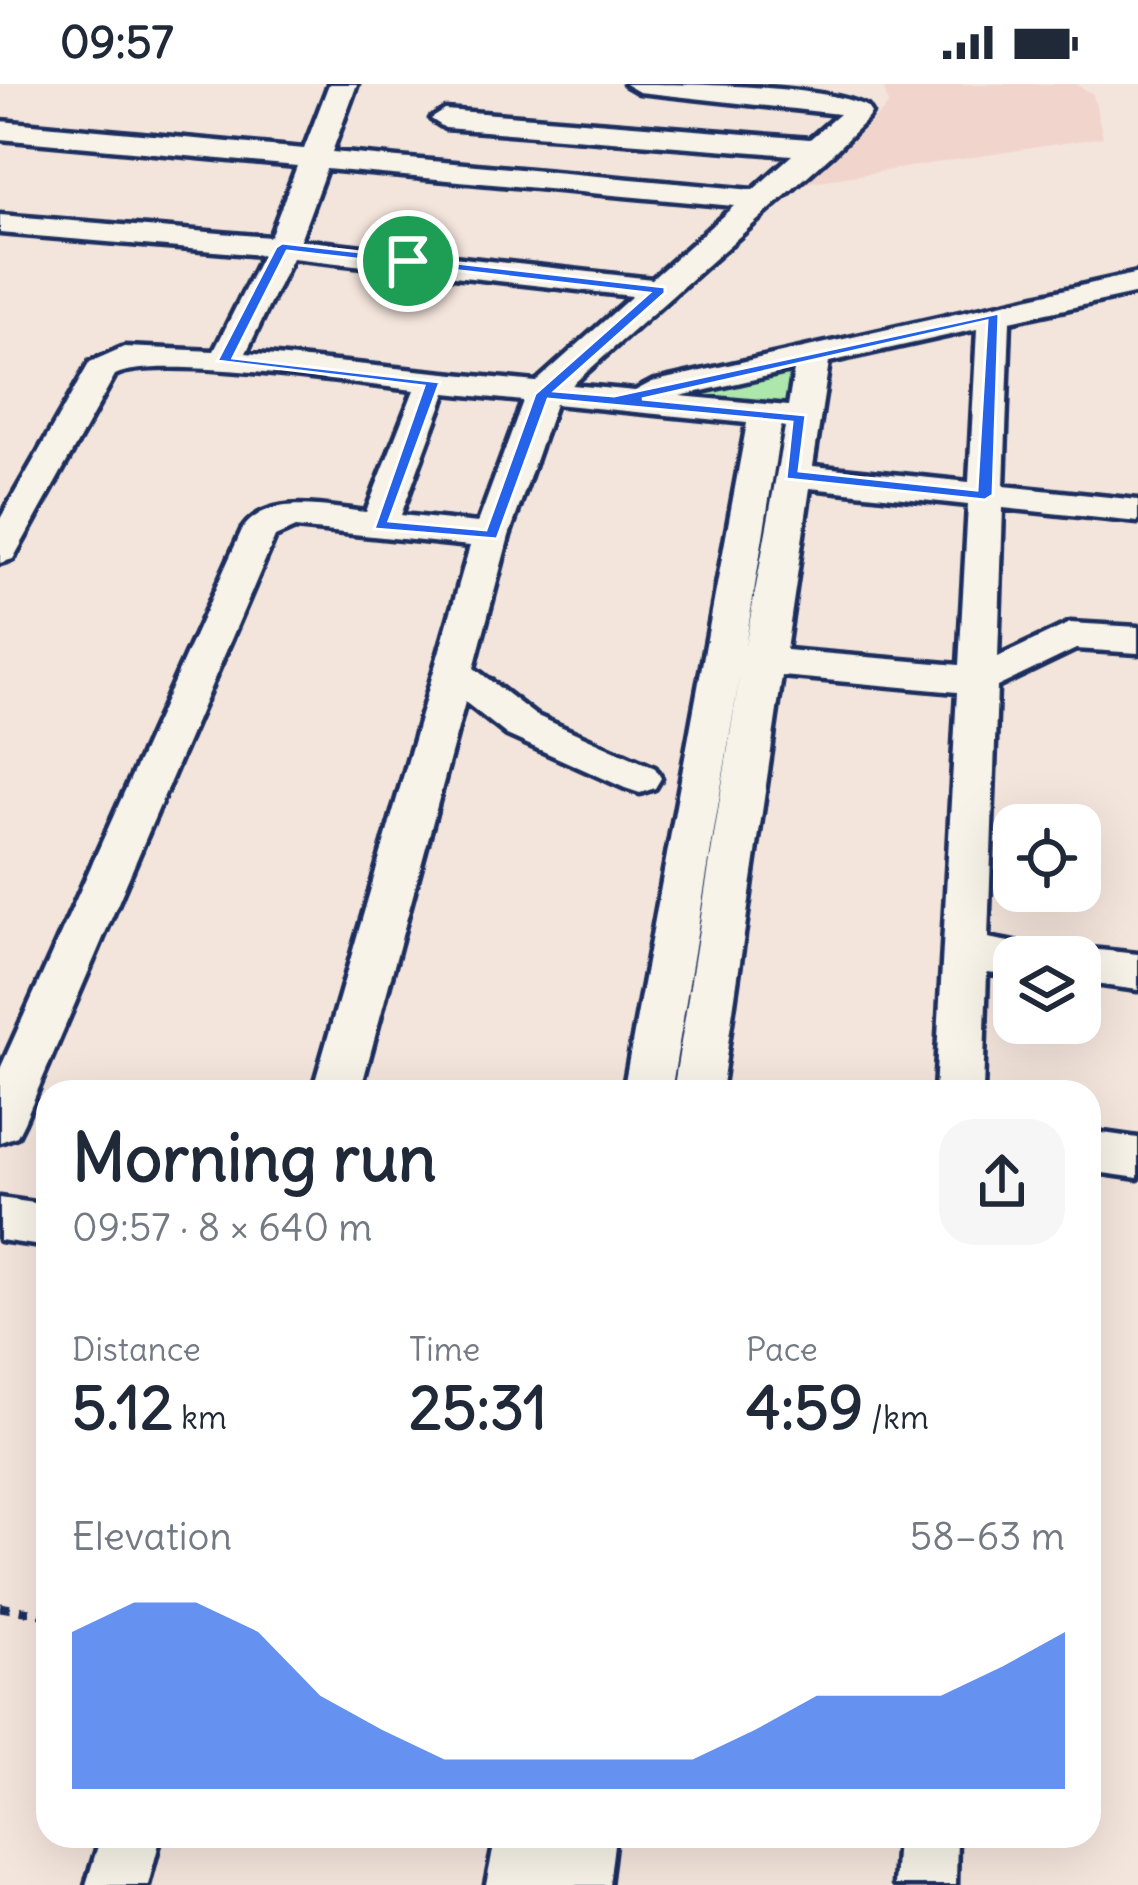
<!DOCTYPE html>
<html lang="en">
<head>
<meta charset="utf-8">
<style>
	:root { --surface:#fff; --page:#f6f6f7; --text:#1f2937; --muted:#747a83; --accent:#2563eb }
	body { margin:0; font-family:Delius,sans-serif; background:var(--page); color:var(--text); height:100vh; display:flex; flex-direction:column; font-size:45px; white-space:nowrap }
	* { box-sizing:border-box; margin:0 }
	p { font-size:39px; color:var(--muted) }
	.icon { flex:none; width:66px; height:66px; fill:none; stroke:currentColor; stroke-width:2; stroke-linecap:round; stroke-linejoin:round }
	.map { position:relative; flex:1; overflow:hidden }
	.side { position:absolute; left:36px; top:996px; width:1065px; height:768px; display:flex; flex-direction:column; background:var(--surface); border-radius:36px; box-shadow:0 12px 48px #0002 }
	.side>* { flex:none }
	.controls { position:absolute; left:993px; top:720px; display:grid; gap:24px }
	.controls a { display:grid; place-items:center; width:108px; height:108px; border-radius:24px; background:var(--surface); box-shadow:0 12px 48px #0002; font-size:60px }
	.pin { position:absolute; display:grid; place-items:center; width:102px; height:102px; color:#fff; margin:-51px; border:6px solid #fff; border-radius:50%; box-shadow:0 3px 12px #0007 }
	.round { display:grid; place-items:center; flex:none; width:126px; height:126px; border-radius:36px; background:var(--page) }
	.summary { display:flex; align-items:center; justify-content:space-between; height:204px; padding:0 36px }
	h1 { font-size:66px; font-weight:700; line-height:90px }
	.figures { display:grid; grid-template-columns:repeat(3,1fr); gap:18px; height:204px; padding:12px 36px }
	.figures div { display:grid; align-content:center }
	.figures b { font-size:60px; font-weight:700 }
	.figures small { font-size:33px; font-weight:400 }
	.figures p { font-size:33px }
	.chart { height:336px; padding:24px 36px }
	.chart p { display:flex; justify-content:space-between }
	.chart svg { width:100%; height:216px; margin-top:12px; fill:var(--accent); opacity:.7 }
	.status { display:flex; justify-content:space-between; align-items:center; height:84px; padding:0 60px; background:var(--surface); direction:ltr }
	.status svg { height:33px; fill:currentColor }
	.map>svg:first-child { display:block }
</style>
</head>
<body>
<div class="status"><b>09:57</b><svg viewBox="0 0 49 12"><path d="M0 12V9h3v3zM5 12V6h3v6zM10 12V3h3v9zM15 12V0h3v12zM26 1h20v11H26zM47 4h2v5h-2z"/></svg></div>
<div class="map">
<svg width="1138" height="1801" viewBox="0 0 1138 1801">
	<rect width="100%" height="100%" fill="#f4e5dc"/>
	<filter id="ink" filterUnits="userSpaceOnUse"><feTurbulence type="fractalNoise" baseFrequency=".00833" numOctaves="2"/><feDisplacementMap in="SourceGraphic" scale="24" xChannelSelector="R" yChannelSelector="G"/><feConvolveMatrix kernelMatrix="1 2 1 2 8 2 1 2 1" color-interpolation-filters="sRGB"/></filter>
	<g filter="url(#ink)">
		<path fill="#f1d5cd" d="M883,0h193l17,10 10,43 -296,46 81,-77z"/>
		<path fill="#ade7ac" stroke="#648b85" stroke-width="3" d="M799,281l-10,45 -125,-12z"/>
		<g fill="none" stroke-linecap="round" stroke-linejoin="round">
			<g stroke="#1b2f5e" stroke-width="9">
				<path id="minor" d="M329,0h28l-25,68 421,38 39,-35 -347,-27 -14,-9 14,-9 365,29 29,-25 -200,-22 -14,-8c56,0 199,0 242,23l4,6 -4,6 -36,36 -259,230 63,6 17,-9 486,-109v20l-128,28 -6,165 134,14v22l-135,-14 -5,149 72,-34 68,4v26l-62,-4 -79,38 -9,251 42,8 6,11h-22v18l-27,-3 -4,120h-48l22,-400 -175,-16 -61,416h-48l67,-419 -69,419h-48l124,-669 -192,-19 -46,132 -35,132 61,47 120,53 6,10 -6,10 -15,5 -15,-5 -118,-53 -42,-33 -105,390h-48l158,-546 -175,-18 -20,9 -251,585 -7,14 -17,6v-73l242,-539c25,-38 86,-22 124,-18l48,-122c-56,-6 -261,-36 -299,-15l-102,184 -13,4v-44l90,-157 34,-15 90,4 48,-96 -262,-22v-18l270,22 27,-71 -297,-27v-18l304,28zM326,85l408,37 -82,73 -352,-39zM292,174l340,38 -96,86 -290,-29zM977,245l-8,153 -156,-16 16,-104zM794,286l-6,36 -108,-10zM446,309l77,8 -45,122 -77,-8zM781,342l4,1 -40,220zM810,404l158,17 -9,160 -173,-15z
					M1080,864l58,6v36l-58,-8v-25h-18z
					M1089,1047l49,7v40l-49,-7z
					M0,1114l48,7v42l-48,-7z
					M101,1752h60l-13,49h-62z
					M496,1752h119l-6,49h-123z
					M897,1752h60l-1,49h-62z"/>
			</g>
			<path stroke="#1b2f5e" stroke-width="9" stroke-dasharray="10 10" stroke-linecap="butt" d="M0,1523l48,8"/>
			<use href="#minor" fill="#f7f3e8" fill-rule="evenodd"/>
		</g>
	</g>
	<path fill="#2563eb" stroke="#fff" stroke-width="3" fill-rule="evenodd" d="M282,159l383,44v6l-110,98 59,5 385,-83 -6,182 -8,5 -199,-21 6,-57 -244,-23 -51,140 -123,-10 50,-143 -207,-25 59,-114zM287,167l362,42 -114,101 -49,136 -97,-9 51,-139 -207,-24zM987,237l-10,169 -178,-19 7,-56 -164,-16z"/>
</svg>
<div class="controls">
<a><svg class="icon" aria-label="locate" viewBox="0 0 24 24"><circle cx="12" cy="12" r="6"/><path d="M12 2v4M12 18v4M2 12h4M18 12h4"/></svg></a>
<a><svg class="icon" aria-label="layers" viewBox="0 0 24 24"><path d="M12 4l9 5-9 5-9-5zM3 14l9 5 9-5"/></svg></a>
</div>
<div class="pin" style="left:408px;top:177px;background:#1e9e55"><svg class="icon" aria-label="arrive" viewBox="0 0 24 24"><path d="M6 21V4h12l-3 4 3 4H6"/></svg></div>
<section class="side">
<div class="summary"><div><h1>Morning run</h1><p>09:57 · 8 × 640 m</p></div><a class="round"><svg class="icon" aria-label="share" viewBox="0 0 24 24"><path d="M12 15V3M7 8l5-5 5 5M5 13v7h14v-7"/></svg></a></div>
<div class="figures">
<div><p>Distance</p><b>5.12<small> km</small></b></div>
<div><p>Time</p><b>25:31</b></div>
<div><p>Pace</p><b>4:59<small> /km</small></b></div>
</div>
<div class="chart"><p><span>Elevation</span>58–63 m</p>
<svg viewBox="0 0 160 44" preserveAspectRatio="none"><path d="M0 44V12L10 6L20 6L30 12L40 25L50 32L60 38L70 38L80 38L90 38L100 38L110 32L120 25L130 25L140 25L150 19L160 12V44z"/></svg>
</div>
</section>
</div>
</body>
</html>
